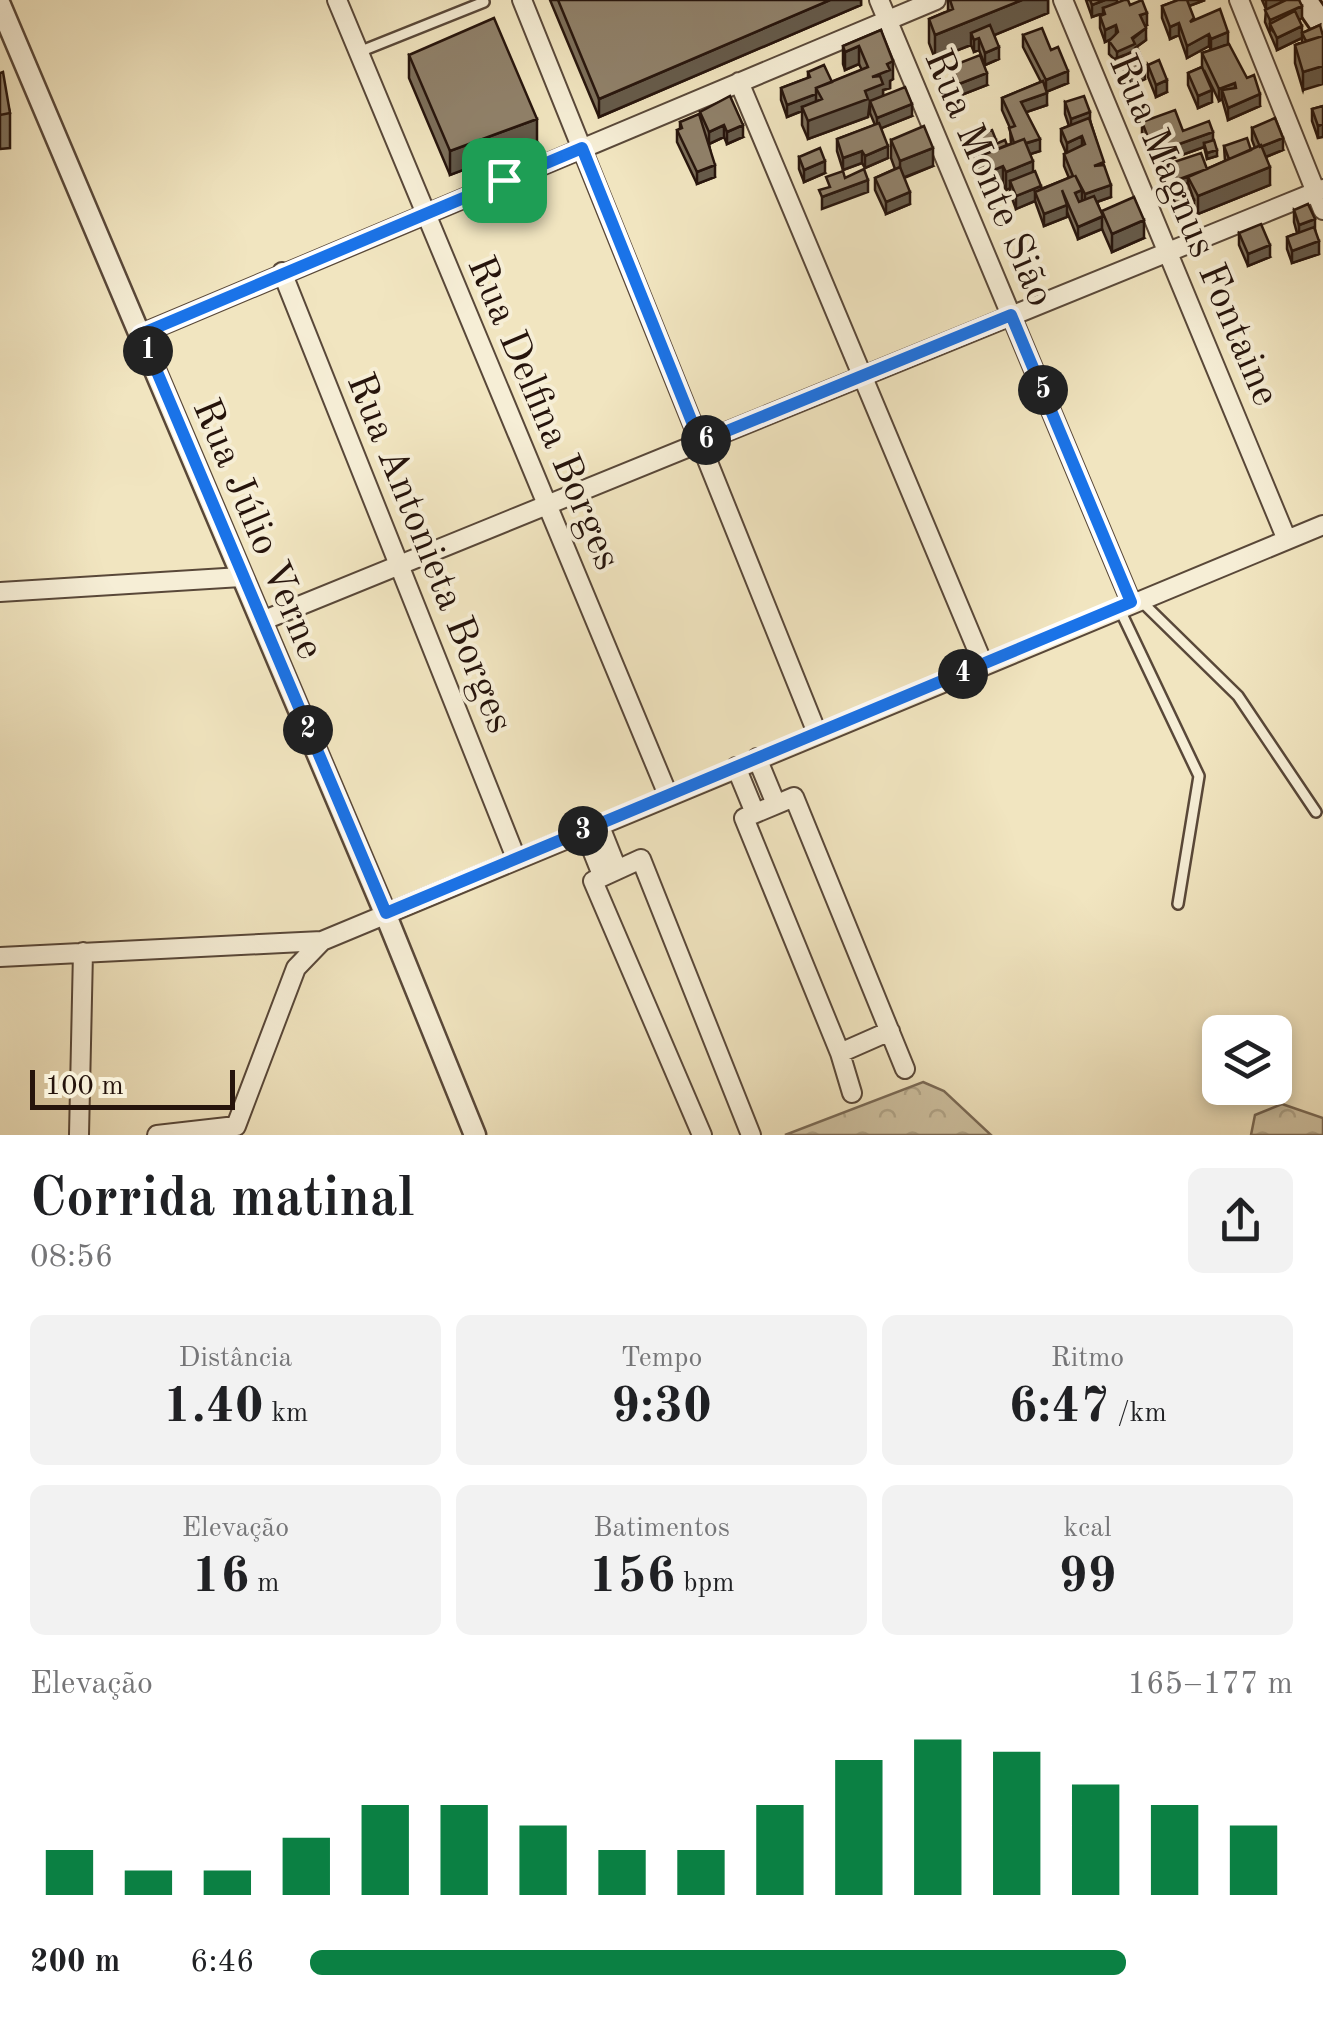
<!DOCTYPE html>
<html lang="pt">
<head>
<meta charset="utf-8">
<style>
	:root { --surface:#fff; --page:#f2f2f2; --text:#202124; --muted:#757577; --accent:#0b8043 }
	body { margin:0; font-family:"Old Standard TT",serif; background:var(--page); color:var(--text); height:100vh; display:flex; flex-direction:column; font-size:38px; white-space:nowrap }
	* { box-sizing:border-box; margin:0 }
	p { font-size:32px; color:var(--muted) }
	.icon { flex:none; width:55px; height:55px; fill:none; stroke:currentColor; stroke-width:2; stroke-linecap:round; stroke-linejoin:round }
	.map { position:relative; height:1135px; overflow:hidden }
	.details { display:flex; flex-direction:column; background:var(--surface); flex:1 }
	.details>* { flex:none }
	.tools { position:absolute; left:1202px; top:1015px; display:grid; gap:20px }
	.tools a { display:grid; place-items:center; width:90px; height:90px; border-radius:15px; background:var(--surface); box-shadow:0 5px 15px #0003; font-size:50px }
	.scale { position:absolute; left:30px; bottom:25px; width:205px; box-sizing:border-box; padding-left:10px; border:5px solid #26140c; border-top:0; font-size:28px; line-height:35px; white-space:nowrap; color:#26140c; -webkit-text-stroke:8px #f6eed6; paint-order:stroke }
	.pin { position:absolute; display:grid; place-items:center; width:85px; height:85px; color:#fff; margin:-42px; border-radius:20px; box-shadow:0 5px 15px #0006 }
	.km { position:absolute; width:50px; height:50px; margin:-25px; border-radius:50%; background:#222; color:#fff; font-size:28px; line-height:50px; text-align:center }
	.round { display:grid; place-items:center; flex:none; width:105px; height:105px; border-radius:15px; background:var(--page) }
	.overview { display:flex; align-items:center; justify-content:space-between; height:170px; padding:0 30px }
	h1 { font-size:55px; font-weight:600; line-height:75px }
	.figures { display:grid; grid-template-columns:repeat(3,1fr); gap:15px; height:170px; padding:10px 30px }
	.figures div { display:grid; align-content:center; border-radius:15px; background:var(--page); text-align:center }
	.figures b { font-size:50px; font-weight:600 }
	.figures small { font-size:28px; font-weight:400 }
	.figures p { font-size:28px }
	.chart { height:280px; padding:20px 30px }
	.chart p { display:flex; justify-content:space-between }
	.chart svg { width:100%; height:180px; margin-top:10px; stroke:var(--accent); stroke-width:6 }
	ul { padding:0 30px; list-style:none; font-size:32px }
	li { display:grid; grid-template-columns:160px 120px 1fr; align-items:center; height:75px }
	li i { height:25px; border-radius:12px; background:var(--accent) }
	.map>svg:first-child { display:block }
</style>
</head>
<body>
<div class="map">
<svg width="1323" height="1135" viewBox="0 0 1323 1135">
	<defs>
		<pattern id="forest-crowns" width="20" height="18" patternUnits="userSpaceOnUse" patternTransform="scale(2.5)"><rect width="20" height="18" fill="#cec1a1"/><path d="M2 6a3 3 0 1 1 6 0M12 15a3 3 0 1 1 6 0" fill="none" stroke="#b1a589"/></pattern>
	</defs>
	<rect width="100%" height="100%" fill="#f1e5c0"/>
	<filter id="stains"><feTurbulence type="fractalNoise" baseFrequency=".002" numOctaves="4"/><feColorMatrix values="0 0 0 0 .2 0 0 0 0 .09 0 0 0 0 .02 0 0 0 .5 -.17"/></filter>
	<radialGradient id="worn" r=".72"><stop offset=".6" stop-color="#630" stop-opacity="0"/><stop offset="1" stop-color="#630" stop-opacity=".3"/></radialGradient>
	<path fill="url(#forest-crowns)" stroke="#7a6a56" stroke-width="2.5" d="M923,1082l21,9 47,44h-206z
		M1282,1104l41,14v17h-72l4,-20z"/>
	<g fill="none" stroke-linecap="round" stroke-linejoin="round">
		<g stroke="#594839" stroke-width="14">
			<path id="service" d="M359,52l125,-50
				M1141,601l97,95 78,116
				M1120,610l79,166 -21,128"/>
		</g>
		<g stroke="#594839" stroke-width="22">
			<path id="minor" d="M337,0l331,795
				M522,0l295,733
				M879,0l252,602
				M1063,0l224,540
				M1239,0l84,210
				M739,82l245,584
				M282,272l234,586
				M141,334l795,-334
				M0,592l241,-15
				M262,621l1061,-432
				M757,758l19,46
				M736,767l19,46
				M599,824l18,45
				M584,830l18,45
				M0,957l322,-16
				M840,1053l50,-22
				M852,1093l-12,-40 -96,-235 50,-21 111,272
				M79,1135l4,-183
				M157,1135l79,-9 60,-158 26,-27 1001,-416
				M702,1135l-109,-254 48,-22 110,276"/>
		</g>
		<g stroke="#594839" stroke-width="25">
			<path id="tertiary" d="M0,5l385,908 90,222"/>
		</g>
		<g stroke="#26140c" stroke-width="28">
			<path id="secondary" d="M1305,0l18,26"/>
		</g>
		<use href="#service" stroke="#f6eed6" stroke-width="9"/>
		<use href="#minor" stroke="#f6eed6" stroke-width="18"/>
		<use href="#tertiary" stroke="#f6eed6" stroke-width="20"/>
		<use href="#secondary" stroke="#f6eed6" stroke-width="22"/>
	</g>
	<path fill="#7c6f5b" stroke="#26140c" stroke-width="2.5" d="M550,0h311v5l-262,112z
		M948,0h100v13l-54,22 5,24 -14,6 -6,-15 -5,2 -3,-7 -36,14 -6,-16v-24l19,-8z
		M1086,0h31v3l13,2 17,20 -2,1 1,14 -11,8 10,31 -15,7 -7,-18 -7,3 -2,-12 -5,-5v-13l2,-2 -6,3 -5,-14v-12l3,-1v-2l-11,4z
		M1178,0h27l-16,6 5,15 34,23 -11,4 43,58 -32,14 -6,-21 -3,2 -15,-31 8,32 -14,6 -10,-23v-12l14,-6v-14l9,-3 -2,-4 -22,12 -8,-23 -9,4 -8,-21v-12z
		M1262,0h37l3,18 -3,1 3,19 -25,12 -12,-28 1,-13z
		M1320,25l-17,65 -8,-27v-18l7,-3v-9z
		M881,30l12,49 -3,2v7l-7,2v6l29,20 -31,12 7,30 -23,10 -3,-5 -19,7 -6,-19v-12l38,-14 -5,-12v-6l-2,1v9l-60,22 -6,-14v-14l-15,6 -6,-17v-12l27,-10v-6l24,10 30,-12 -3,-6 -14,6 -2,-6v-18z
		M1023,35l28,15 17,33 -22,9 1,13 -21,7 14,39 -10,3 3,18 8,17 28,-11 -5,-12v-12l2,-1 -5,-12v-12l8,-3 -4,-12v-12l25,18 14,46 7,31 -14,5 5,13 42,23 -32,14 -10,-23 -24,10 -11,-27v5l-23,9 -9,-25 -19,8 -6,-16v-5l-4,2 -3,-6 -16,7 -10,-27v-4l-3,1 -4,-11v-12l26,6 11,1 4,-1 -1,-16 -8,-18v-12l39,-16 -18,-35z
		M409,55l128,87 -87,33 -41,-97z
		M1148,65l19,27 -11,5 -8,-20z
		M952,66l35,19 -28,11 -7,-17z
		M0,73l10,40v35l-10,1z
		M1323,106l-5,32 -6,-17v-12z
		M700,112l43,25 -16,7 -3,-7 -15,7 6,33 -18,7 -20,-42v-12l3,-1v-7l20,-5z
		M1142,122l41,9 30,9 4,16 -10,3 -3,-12 -50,18 -12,-31z
		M1252,128l31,22 -17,7 4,28 -72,29 -4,-7v5l-18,6 -3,-8v-9l-4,1 -7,-20v-6l9,-3v-10l36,6 18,-8 -1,-15 27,4 4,-2 -3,-8z
		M891,140l42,26 -29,12 6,26 -24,10 -11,-24v-12l20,-9 -4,-11z
		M799,157l26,16 -21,9 -5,-13z
		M1294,210l21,20 4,24 -27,9 -5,-14v-12l10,-4 -3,-11z
		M1239,233l31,24 -22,9 -9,-21z"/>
	<path fill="#655a4a" stroke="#26140c" stroke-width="2.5" d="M830,0h31v5l-262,112v-18z
		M1022,0h26v13l-68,28 -1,-3v12l-5,2v-12l-3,-7v12l-36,14v-24z
		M1105,0h12v7l-14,1v5l-11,4v-12z
		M1181,0h24l-24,9z
		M1266,0h15v4l-15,6z
		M1302,6v12l-29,13 -3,-7v8v-12z
		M1147,13v12l-7,3v-13z
		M1179,23v12l-9,4v-12z
		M1116,25v12l-11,5v-12z
		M1302,26v12l-25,12v-12z
		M1146,28v12l-11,8v8h-12l-6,8v-12z
		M1228,32v12l-17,7v-12z
		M1209,34v12l-22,12v-12z
		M859,46v18l-14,6v-18z
		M999,47v12l-14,6v-12z
		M893,61v18l-3,2v7l-7,2v12l-13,-1 -2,16 -60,22v-18l57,-30 7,-14 15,-13z
		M1123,62v6l-7,3v-6z
		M1323,66v18l-20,6v-18z
		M1145,67v12l-15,7v-12z
		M1068,71v12l-22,9v-12z
		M987,73v12l-28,11v-12z
		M1167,80v12l-11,5v-12z
		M1235,83v12l-13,-5v9l-3,2v-12z
		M1212,90v12l-14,6v-12z
		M1047,93v12l-26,9v-12z
		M816,94v12l-14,1v4l-15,6v-12z
		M1260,94v12l-32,14v-12z
		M912,104v12l-35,14v-12z
		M1090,112v13l-19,6v-12z
		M537,119v23l-87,33v-24z
		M1323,124v13l-5,1v-12z
		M724,125v12l-15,7v-12z
		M743,125v12l-16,7v-12z
		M1213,132v12l-9,-1v4l-50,18v-12z
		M1082,136v12l-15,7v-12z
		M1283,138v12l-23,9v-12z
		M1040,139v12l-25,8v-12z
		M996,140v12h-19v8l-3,1v-12z
		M888,146v12l-23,10v-12z
		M933,148v18l-33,13v-18z
		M1217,150v6l-10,3v-6z
		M862,151v12l-19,7v-12z
		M825,161v12l-21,9v-12z
		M1033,161v18l-23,2v7l-4,2v-18z
		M715,165v12l-18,7v-12z
		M1003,166v18l-16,7v-18z
		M1270,167v18l-72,29v-18z
		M1188,177v12l-9,-3v12l-10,4v-6l8,-4v-12z
		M868,180v12l-46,17v-12z
		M1111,185v12l-26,9v-12z
		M1041,186v12l-6,-6v9l-19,8v-13z
		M1082,190v12l-7,3v-12z
		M910,192v12l-24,10v-12z
		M1194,200v12l-18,6v-12z
		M1067,205v12l-23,9v-12z
		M1102,217v12l-24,10v-12z
		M1315,219v12l-16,6v-12z
		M1144,220v18l-32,14v-18z
		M1319,241v13l-27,9v-12z
		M1270,245v12l-22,9v-12z"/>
	<path fill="#90816a" stroke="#26140c" stroke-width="2.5" d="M558,0h272l-231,99z
		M950,0h72l-87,35 -6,-16 24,-10z
		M1090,0h15l-13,5z
		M1124,0h4l2,5 12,-5 5,13 -7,2 6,13 -14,10 3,6 -18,8 -8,-11 9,-9 -2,-7 -11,5 -5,-14 5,-2 -2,-6z
		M1178,0h9l7,18 -4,4 30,-13 8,23 -17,7 -2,-5 -22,12 -8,-23 -9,4 -8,-21z
		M1286,0h13l3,6 -32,14 -5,-10z
		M1295,11l7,15 -25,12 -7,-14z
		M494,18l43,101 -87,32 -41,-96z
		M990,25l9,22 -14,6 -6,-15 -5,2 -3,-7z
		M1320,25l3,11 -17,5 -4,-8z
		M1042,28l9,22 7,-3 10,24 -22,9 -23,-45z
		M881,30l12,31 -6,3 3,6 -18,7 8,-1 3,8 -18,7 3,8 -60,22 -6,-14 20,-8 -6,-11 52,-21 -9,-21 -14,6 -2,-6z
		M1323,36v30l-20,6 -8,-27z
		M1229,44l18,34 7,-3 6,19 -32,14 -6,-18 14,-2 -1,-5 -16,6 -17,-36z
		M1138,49l7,18 -15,7 -7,-18z
		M1130,53l-7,3v6l-7,3 -2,-6z
		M980,55l7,18 -28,11 -7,-18z
		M1159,60l8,20 -11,5 -8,-20z
		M824,65l8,17 -16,6v6l-29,11 -6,-17 29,-11 -2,-5z
		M1202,67l10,23 -14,6 -10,-23z
		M3,72l7,41 -10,2v-42z
		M1043,81l4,12 -26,9 19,37 -14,4 -2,-4 -10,4 -5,-15 6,-2 -13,-28z
		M905,87l7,17 -35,14 -7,-17z
		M730,96l13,29 -16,7 -3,-7 -15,7 -9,-20z
		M1084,96l6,16 -19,7 -6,-17z
		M1323,106v18l-5,2 -6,-17z
		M1175,110l8,21 26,-10 4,11 -59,21 -12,-31z
		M699,114l16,51 -18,7 -20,-42 5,-2 -2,-6z
		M1089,118l15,44 -10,4 10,-1 7,20 -26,9 -10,-19 7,15 -7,3 4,9 15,-6 9,20 -25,11 -16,-37 5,15 -23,9 -9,-22 38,-16 -9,-22 21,-10 -3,-8 -15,7 -6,-14z
		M1275,118l8,20 -23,9 -8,-19z
		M879,123l9,23 -23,10 -3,-5 -19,7 -6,-19z
		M924,126l9,22 -33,13 -9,-21z
		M992,130l4,10 -22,9 -4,-11z
		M1247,138l4,12 -22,9 -5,-13z
		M1024,139l9,22 -27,11 -3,-6 -16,7 -7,-17z
		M1005,140l2,5 -27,11v6l-3,-10z
		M1214,140l3,10 -10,3 -3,-10z
		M1261,145l9,22 -72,29 -10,-19z
		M820,148l5,13 -21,9 -5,-13z
		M1201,153l6,16 -30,11 -6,-17z
		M900,167l10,25 -24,10 -11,-24z
		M864,169l4,11 -46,17 -3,-7 11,-3 -4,-10 17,-6 2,7z
		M1035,171l6,15 -25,10 -6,-15z
		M1171,173l8,19 -10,4 -7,-20z
		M1188,183l6,17 -18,6 -3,-8 7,-3 -1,-9z
		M1134,197l10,23 -32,14 -10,-23z
		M1308,204l7,15 -16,6 -5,-15z
		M1261,224l9,21 -22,9 -9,-21z
		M1314,227l5,14 -27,10 -5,-14z"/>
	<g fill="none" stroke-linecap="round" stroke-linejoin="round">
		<g stroke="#fff" stroke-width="20">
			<path id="route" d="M582,148l118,294 311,-127 120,287 -745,311 -245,-579z"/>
		</g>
		<use href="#route" stroke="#1a73e8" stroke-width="12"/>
	</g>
	<g text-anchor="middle" stroke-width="8" stroke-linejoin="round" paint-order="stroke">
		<g font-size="40" fill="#26140c" stroke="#f6eed6">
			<text transform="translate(991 177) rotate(67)" y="14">Rua Monte Sião</text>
			<text transform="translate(1196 229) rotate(67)" y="14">Rua Magnus Fontaine</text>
			<text transform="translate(546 412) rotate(67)" y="14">Rua Delfina Borges</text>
			<text transform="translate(260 528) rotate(67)" y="14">Rua Júlio Verne</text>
			<text transform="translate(432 552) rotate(68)" y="14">Rua Antonieta Borges</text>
		</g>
	</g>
	<rect width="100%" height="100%" filter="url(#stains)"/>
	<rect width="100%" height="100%" fill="url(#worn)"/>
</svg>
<div class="tools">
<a><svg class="icon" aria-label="layers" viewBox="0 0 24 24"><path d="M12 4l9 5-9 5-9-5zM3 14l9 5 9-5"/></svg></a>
</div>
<div class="scale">100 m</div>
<div class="pin" style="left:504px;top:180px;background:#1e9e55"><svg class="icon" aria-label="arrive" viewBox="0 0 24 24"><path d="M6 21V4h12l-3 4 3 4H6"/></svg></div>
<b class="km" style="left:148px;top:351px">1</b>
<b class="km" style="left:308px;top:730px">2</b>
<b class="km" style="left:583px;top:831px">3</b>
<b class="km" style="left:963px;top:674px">4</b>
<b class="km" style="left:1043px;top:390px">5</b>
<b class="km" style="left:706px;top:440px">6</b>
</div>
<section class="details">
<div class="overview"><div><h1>Corrida matinal</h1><p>08:56</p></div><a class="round"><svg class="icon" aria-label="share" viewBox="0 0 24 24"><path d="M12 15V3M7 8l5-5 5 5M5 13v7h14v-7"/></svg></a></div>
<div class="figures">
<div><p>Distância</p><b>1.40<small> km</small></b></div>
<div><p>Tempo</p><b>9:30</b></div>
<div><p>Ritmo</p><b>6:47<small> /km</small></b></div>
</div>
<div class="figures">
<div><p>Elevação</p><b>16<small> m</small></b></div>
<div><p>Batimentos</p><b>156<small> bpm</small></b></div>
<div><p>kcal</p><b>99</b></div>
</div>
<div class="chart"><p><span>Elevação</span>165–177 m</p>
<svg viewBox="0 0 160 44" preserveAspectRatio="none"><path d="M5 44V33M15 44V38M25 44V38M35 44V30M45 44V22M55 44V22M65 44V27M75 44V33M85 44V33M95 44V22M105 44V11M115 44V6M125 44V9M135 44V17M145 44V22M155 44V27"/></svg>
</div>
<ul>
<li><b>200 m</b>6:46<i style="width:83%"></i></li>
</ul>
</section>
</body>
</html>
